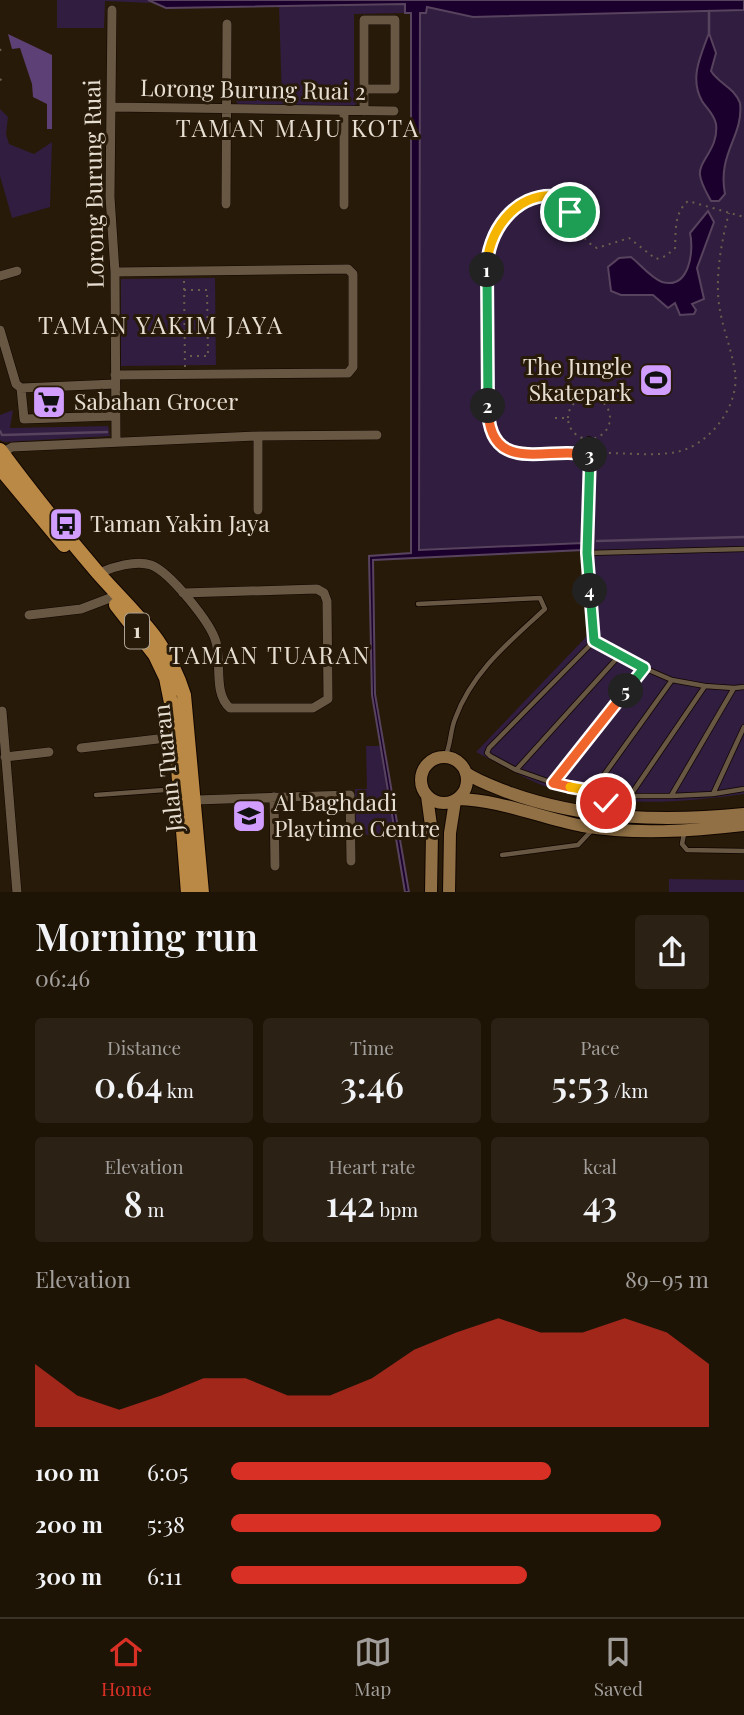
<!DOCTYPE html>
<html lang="en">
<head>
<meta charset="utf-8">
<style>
	:root { --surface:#1e1406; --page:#2b2114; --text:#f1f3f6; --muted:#a19e9b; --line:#3c3328; --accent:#d93025 }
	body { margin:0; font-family:"Playfair Display",serif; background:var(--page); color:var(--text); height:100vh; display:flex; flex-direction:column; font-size:26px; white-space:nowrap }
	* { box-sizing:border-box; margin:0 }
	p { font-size:23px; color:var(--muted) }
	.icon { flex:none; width:38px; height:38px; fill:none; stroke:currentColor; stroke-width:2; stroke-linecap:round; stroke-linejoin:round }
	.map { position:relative; height:892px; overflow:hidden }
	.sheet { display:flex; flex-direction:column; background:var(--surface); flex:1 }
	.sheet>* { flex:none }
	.pin { position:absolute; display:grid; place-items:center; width:60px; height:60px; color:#fff; margin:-30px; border:4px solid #fff; border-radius:50%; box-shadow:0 2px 7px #0007 }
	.km { position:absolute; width:35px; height:35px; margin:-18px; border-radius:50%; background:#222; color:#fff; font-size:19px; line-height:35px; text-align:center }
	.round { display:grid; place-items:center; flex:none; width:74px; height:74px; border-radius:7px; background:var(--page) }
	.summary { display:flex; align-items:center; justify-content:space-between; height:119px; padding:0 35px }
	h1 { font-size:38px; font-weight:600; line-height:52px }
	.stats { display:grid; grid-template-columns:repeat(3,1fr); gap:10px; height:119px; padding:7px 35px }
	.stats div { display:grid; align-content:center; border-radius:7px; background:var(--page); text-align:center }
	.stats b { font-size:35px; font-weight:600 }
	.stats small { font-size:19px; font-weight:400 }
	.stats p { font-size:19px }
	.chart { height:196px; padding:14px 35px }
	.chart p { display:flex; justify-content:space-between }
	.chart svg { width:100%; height:126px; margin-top:7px; fill:var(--accent); opacity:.7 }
	ul { padding:0 35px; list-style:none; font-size:23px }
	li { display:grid; grid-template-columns:112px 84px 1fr; align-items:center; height:52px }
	li i { height:18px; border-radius:9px; background:var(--accent) }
	.tab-bar { display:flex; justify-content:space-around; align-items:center; height:98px; border-top:2px solid var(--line); background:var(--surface); font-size:19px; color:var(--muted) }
	.tab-bar a { display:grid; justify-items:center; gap:4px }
	.tab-bar .selected { color:var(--accent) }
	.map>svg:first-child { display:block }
</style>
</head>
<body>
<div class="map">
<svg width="744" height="893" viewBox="0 0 744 893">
	<rect width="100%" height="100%" fill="#281a08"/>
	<path fill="#301d3f" d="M57,0h91l2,3 -45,-2 -1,27h-47z
		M405,4v9l-51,1v87h4l-4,6 -116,-2 -5,-12h3v7h46l-3,-94z
		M426,7l47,10 271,-7v784c-64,9 -143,15 -205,-10 -21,-9 -42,-21 -63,-32l112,-117 -5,-92 -164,7 1,-537z
		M0,109l8,8 -2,17 3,10 25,10 18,-12 -2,65 -38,11 -12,-42z
		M215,278l1,87 -95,1v-87z
		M13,410l-3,18 98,-2 2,10 -106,6 -4,-2v-25z
		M366,746h15l15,88 -40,1 -1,-46h12z
		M669,879l75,1v12h-75z"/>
	<path fill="#5d4076" d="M8,34l44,21v74h-5v-25l-14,-7 -1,-13 -12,-36 -8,1z"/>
	<path fill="#1b002d" stroke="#58435e" stroke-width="2" d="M148,0h596v10l-271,7 -46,-10 -1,6h-6l-1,537 164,-7v7l-210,10 2,134 34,198h-4l-33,-197 -3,-139 42,-3v-540h-6v-9l-239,4z
		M709,33l7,20 -5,18c8,13 23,16 29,32 4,33 -23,50 -15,91l-6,7h-8c-4,-8 -10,-17 -11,-26 -2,-14 19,-26 16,-51 -2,-10 -9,-15 -14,-23 -13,-23 -1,-46 7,-68z
		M708,211l6,11 -17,46 7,31 -12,5 4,6 -2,4 -14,1 -5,-12 -7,5 -15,-13h-32l-10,-4 -3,-24 11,-9 12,-1c9,7 20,21 31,25 28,8 32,-32 28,-49z"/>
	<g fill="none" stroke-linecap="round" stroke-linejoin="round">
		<path stroke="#58435e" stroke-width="2.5" d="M709,33v-22
			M0,431l2,4 105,-3
			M597,541l147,-4"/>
		<g stroke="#100500" stroke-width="6">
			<path id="service" d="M589,439l-2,114 7,88
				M587,553l157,-4
				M418,604l122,-6 5,11c-36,33 -73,63 -90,110 -5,12 -4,26 -10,38
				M744,727l-31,67 31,-5
				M516,770l-26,-14 -3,-3 2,-5 105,-107 25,15
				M553,783l-37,-13 103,-114 25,12
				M591,793l-38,-10 91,-115 28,12
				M713,794l-42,2 63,-108 10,-1
				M96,795l82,-6
				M630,796l-39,-3 81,-113 33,6
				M671,796h-41l75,-110 29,2
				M684,834l-2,10 5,6 57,1
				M502,855l76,-10 17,-18 14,-33"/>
		</g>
		<g stroke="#100500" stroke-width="10">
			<path id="minor" d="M112,10l-2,187 5,75 1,169
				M111,107l283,4
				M344,111v94
				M364,111v-91h31v69h-31
				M226,204l1,-180
				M115,272l233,-3 5,5v93l-5,6 -233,2
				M0,276l17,-5
				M0,330l16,54 5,4
				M21,388l3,31 91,-3
				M21,388l94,-4
				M258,436v74
				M2,453l10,-6 246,-11 119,-1
				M99,573c13,-6 37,-13 52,-8 19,7 60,58 65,77 6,21 -3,52 14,66h83l15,-9 -1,-98 -3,-8 -7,-4 -134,4
				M29,615l52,-6 29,-11
				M2,711l15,182
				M81,748l94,-11
				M5,757l44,-5
				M274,797l1,69
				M196,800l154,-5 1,66"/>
		</g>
		<g stroke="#100500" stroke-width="14">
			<path id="secondary" d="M421 780a23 23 0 1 1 46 0a23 23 0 1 1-46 0Z
				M466,773c13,9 29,14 44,20 76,27 155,29 234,21
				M427,796l5,37 -1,60
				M458,799c44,1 82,19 125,27 52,9 109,5 161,-1
				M449,893l1,-60 5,-32"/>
		</g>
		<g stroke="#100500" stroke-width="16">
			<path id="primary" d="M0,450c31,42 64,83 98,123 38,43 68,65 86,122l18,198
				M0,468l64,77
				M116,605l39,50 11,23 8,40 14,175"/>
		</g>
		<path stroke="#695d4d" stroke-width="2" stroke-dasharray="2 5" stroke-linecap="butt" d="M0,49l1,2
			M0,79l2,2
			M184,281l1,86
			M184,290h23l1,66h-23
			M568 418a21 21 0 1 1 42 0a21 21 0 1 1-42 0Z
			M555,418h13
			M595,453c26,-1 56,4 81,-1 33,-6 64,-46 59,-80 -4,-27 -16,-51 -17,-79 -1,-26 4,-54 11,-80
			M583,454c-34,2 -76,9 -93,-25l-3,-166c1,-24 8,-36 26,-51 59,-49 50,20 84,36l32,-10 27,21 10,-3 9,-8c1,-18 -1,-35 13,-47l56,16"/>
		<use href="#service" stroke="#675743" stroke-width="4.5"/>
		<use href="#minor" stroke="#675743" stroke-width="9"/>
		<use href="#secondary" stroke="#907044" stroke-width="12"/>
		<use href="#primary" stroke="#b98945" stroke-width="14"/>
	</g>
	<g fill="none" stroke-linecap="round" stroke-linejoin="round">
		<g stroke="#fff" stroke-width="14">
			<path id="split-1" d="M487,270c-1,-37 28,-78 69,-74l14,16"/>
		</g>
		<g stroke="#fff" stroke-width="14">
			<path id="split-2" d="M487,270l1,136"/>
		</g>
		<g stroke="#fff" stroke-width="14">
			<path id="split-3" d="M488,406c0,72 61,39 102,49"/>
		</g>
		<g stroke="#fff" stroke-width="14">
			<path id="split-4" d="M590,455l-3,98 3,38"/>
		</g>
		<g stroke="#fff" stroke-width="14">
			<path id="split-5" d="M590,591l4,50 50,27 -18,23"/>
		</g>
		<g stroke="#fff" stroke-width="14">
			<path id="split-6" d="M570,787l-17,-4 73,-92"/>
		</g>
		<g stroke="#fff" stroke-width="14">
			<path id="split-7" d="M570,787l39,7 -3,9"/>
		</g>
		<use href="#split-1" stroke="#f5b400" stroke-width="9"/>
		<use href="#split-2" stroke="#22a559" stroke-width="9"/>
		<use href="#split-3" stroke="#f0652b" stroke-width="9"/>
		<use href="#split-4" stroke="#22a559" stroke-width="9"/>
		<use href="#split-5" stroke="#22a559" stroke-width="9"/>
		<use href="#split-6" stroke="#f0652b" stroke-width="9"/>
		<use href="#split-7" stroke="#f5b400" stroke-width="9"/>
	</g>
	<defs>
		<g id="stadium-square" transform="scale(1.75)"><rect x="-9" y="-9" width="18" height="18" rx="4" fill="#d19dfe" stroke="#281a08"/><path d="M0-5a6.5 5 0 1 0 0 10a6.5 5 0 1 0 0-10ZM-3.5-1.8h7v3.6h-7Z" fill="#111"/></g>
		<g id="supermarket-square" transform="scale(1.75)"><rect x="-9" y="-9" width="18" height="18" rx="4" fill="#d19dfe" stroke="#281a08"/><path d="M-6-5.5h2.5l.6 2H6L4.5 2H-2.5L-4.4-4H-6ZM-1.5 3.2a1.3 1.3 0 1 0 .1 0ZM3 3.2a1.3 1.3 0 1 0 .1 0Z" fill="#111"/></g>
		<g id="bus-square" transform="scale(1.75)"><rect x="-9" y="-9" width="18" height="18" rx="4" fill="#d19dfe" stroke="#281a08"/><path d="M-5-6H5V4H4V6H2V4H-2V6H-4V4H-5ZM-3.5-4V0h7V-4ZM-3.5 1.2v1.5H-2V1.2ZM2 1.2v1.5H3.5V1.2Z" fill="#111"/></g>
		<g id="school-square" transform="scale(1.75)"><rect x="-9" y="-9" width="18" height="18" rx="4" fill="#d19dfe" stroke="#281a08"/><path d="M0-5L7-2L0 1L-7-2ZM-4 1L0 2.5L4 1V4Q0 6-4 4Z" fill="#111"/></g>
	</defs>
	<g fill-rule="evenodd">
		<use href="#stadium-square" x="656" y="380"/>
		<use href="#supermarket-square" x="49" y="402"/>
		<use href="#bus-square" x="66" y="524"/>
		<use href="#school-square" x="249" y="816"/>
	</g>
	<g text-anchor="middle" stroke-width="6" stroke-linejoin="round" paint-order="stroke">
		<rect fill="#281a08" stroke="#aea395" stroke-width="2" x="125" y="613.5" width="24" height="35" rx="5"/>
		<g font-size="21" font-weight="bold" fill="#e7ded2">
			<text x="137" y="638">1</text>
		</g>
		<g font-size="23" fill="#e7ded2" stroke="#281a08">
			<text transform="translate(253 90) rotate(1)" y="8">Lorong Burung Ruai 2</text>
			<text transform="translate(94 184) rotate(-91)" y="8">Lorong Burung Ruai</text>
			<text transform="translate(168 768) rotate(-96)" y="8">Jalan Tuaran</text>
		</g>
		<g font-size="23" fill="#e7ded2" stroke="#281a08" text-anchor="start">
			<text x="632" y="375" text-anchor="end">The Jungle<tspan x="632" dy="26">Skatepark</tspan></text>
			<text x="74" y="410">Sabahan Grocer</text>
			<text x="90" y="532">Taman Yakin Jaya</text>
			<text x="274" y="811">Al Baghdadi<tspan x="274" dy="26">Playtime Centre</tspan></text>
		</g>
		<g font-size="24" letter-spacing="2" fill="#e7ded2" stroke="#281a08">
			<text x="298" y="137">TAMAN MAJU KOTA</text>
			<text x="161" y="334">TAMAN YAKIM JAYA</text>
			<text x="270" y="664">TAMAN TUARAN</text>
		</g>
	</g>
</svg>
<div class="pin" style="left:570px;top:212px;background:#1e9e55"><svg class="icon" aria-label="arrive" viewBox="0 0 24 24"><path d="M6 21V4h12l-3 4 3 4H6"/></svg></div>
<div class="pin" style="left:606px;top:803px;background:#d93025"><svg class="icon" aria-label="check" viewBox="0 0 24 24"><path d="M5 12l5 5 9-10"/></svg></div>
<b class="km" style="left:487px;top:270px">1</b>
<b class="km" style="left:488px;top:406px">2</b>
<b class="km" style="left:590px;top:455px">3</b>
<b class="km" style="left:590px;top:591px">4</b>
<b class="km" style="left:626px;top:691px">5</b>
</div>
<section class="sheet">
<div class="summary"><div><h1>Morning run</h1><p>06:46</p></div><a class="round"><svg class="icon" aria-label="share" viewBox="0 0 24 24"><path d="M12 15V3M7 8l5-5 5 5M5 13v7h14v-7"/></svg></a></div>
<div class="stats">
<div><p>Distance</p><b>0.64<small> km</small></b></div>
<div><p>Time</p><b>3:46</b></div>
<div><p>Pace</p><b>5:53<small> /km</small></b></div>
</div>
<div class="stats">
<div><p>Elevation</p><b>8<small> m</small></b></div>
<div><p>Heart rate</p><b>142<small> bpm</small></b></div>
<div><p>kcal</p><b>43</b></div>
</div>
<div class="chart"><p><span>Elevation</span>89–95 m</p>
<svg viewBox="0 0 160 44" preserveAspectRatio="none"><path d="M0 44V22L10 33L20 38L30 33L40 27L50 27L60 33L70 33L80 27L90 17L100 11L110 6L120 11L130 11L140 6L150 11L160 22V44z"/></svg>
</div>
<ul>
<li><b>100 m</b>6:05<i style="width:67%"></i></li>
<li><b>200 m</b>5:38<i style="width:90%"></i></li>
<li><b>300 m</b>6:11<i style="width:62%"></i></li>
</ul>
</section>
<nav class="tab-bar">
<a class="selected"><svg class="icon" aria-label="home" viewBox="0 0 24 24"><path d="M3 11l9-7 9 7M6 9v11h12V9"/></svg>Home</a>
<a><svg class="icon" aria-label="map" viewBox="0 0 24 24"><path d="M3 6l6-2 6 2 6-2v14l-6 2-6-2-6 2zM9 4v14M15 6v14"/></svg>Map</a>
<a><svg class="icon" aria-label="saved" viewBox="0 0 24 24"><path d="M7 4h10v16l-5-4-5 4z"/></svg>Saved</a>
</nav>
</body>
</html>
